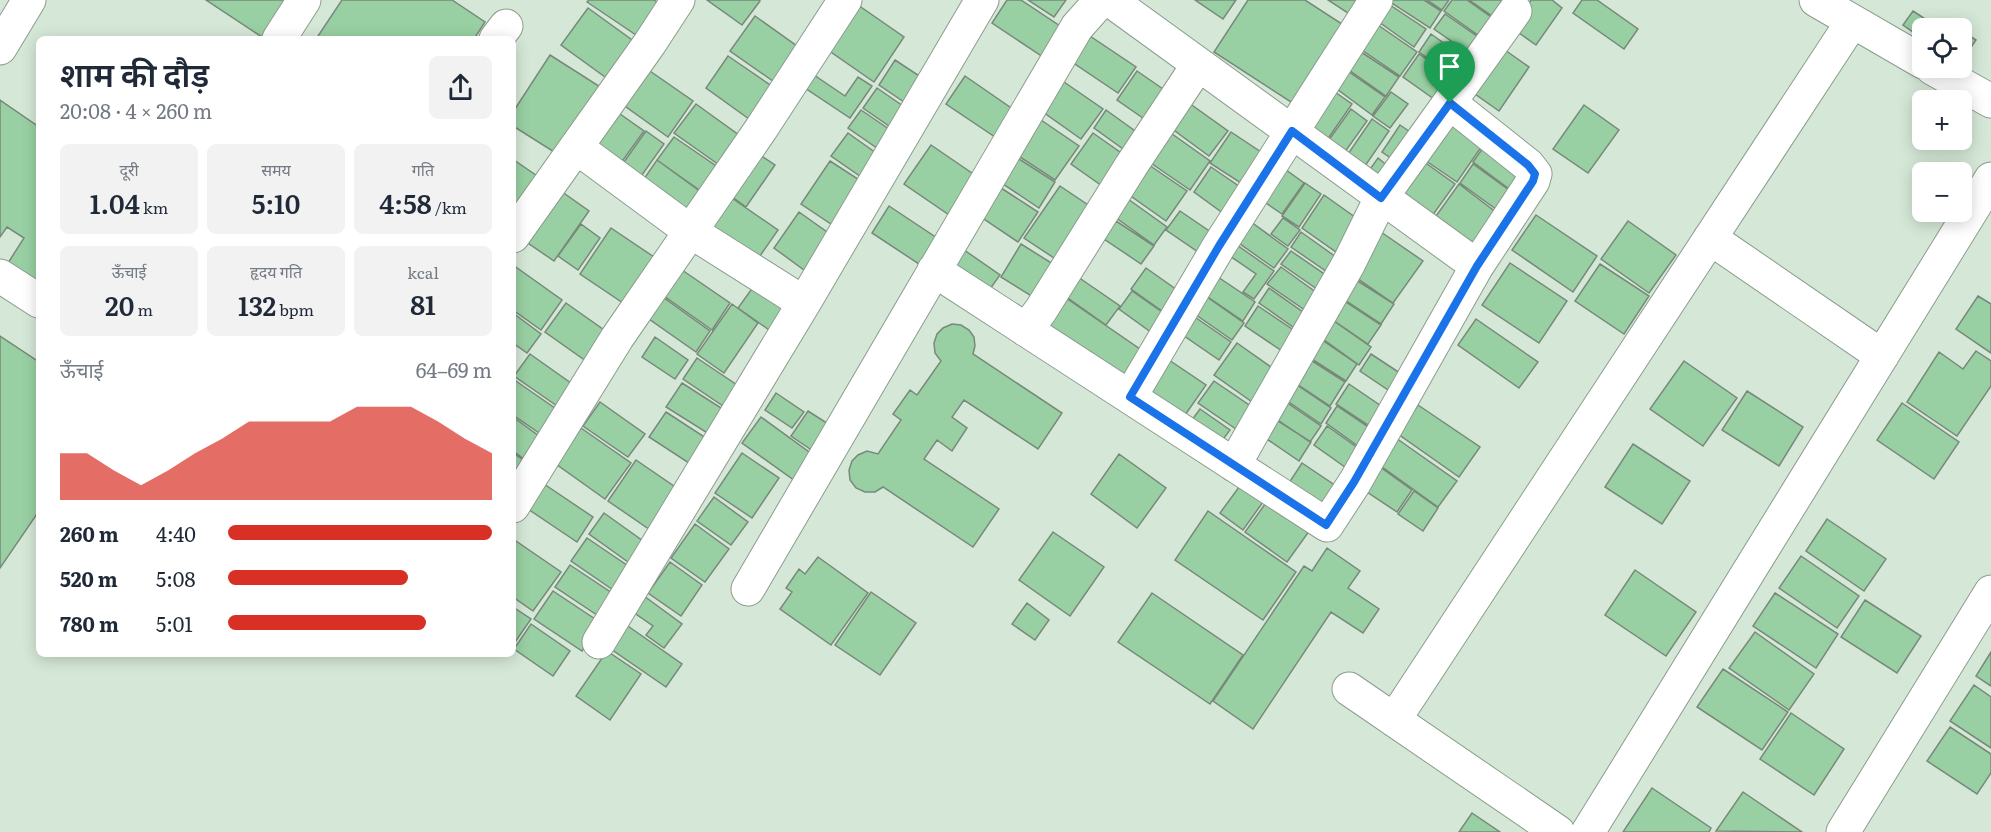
<!DOCTYPE html>
<html lang="hi">
<head>
<meta charset="utf-8">
<style>
	:root { --surface:#fff; --page:#f2f2f3; --text:#1f2937; --muted:#747a83; --accent:#d93025 }
	body { margin:0; font-family:Literata,"Noto Sans Devanagari",serif; background:var(--page); color:var(--text); height:100vh; display:flex; flex-direction:column; font-size:22px; white-space:nowrap }
	* { box-sizing:border-box; margin:0 }
	p { font-size:20px; color:var(--muted) }
	.icon { flex:none; width:33px; height:33px; fill:none; stroke:currentColor; stroke-width:2; stroke-linecap:round; stroke-linejoin:round }
	.map { position:relative; flex:1; overflow:hidden }
	.sheet { position:absolute; left:36px; top:36px; width:480px; height:621px; display:flex; flex-direction:column; background:var(--surface); border-radius:9px; box-shadow:0 3px 15px #0003 }
	.sheet>* { flex:none }
	.buttons { position:absolute; left:1912px; top:18px; display:grid; gap:12px }
	.buttons a { display:grid; place-items:center; width:60px; height:60px; border-radius:9px; background:var(--surface); box-shadow:0 3px 15px #0003; font-size:30px }
	.pin { position:absolute; display:grid; place-items:center; width:51px; height:51px; color:#fff; margin:-62px -26px; border-radius:50% 50% 50% 0; rotate:-45deg; box-shadow:0 0 6px #0007 }
	.pin .icon { rotate:45deg }
	.round { display:grid; place-items:center; flex:none; width:63px; height:63px; border-radius:9px; background:var(--page) }
	.summary { display:flex; align-items:center; justify-content:space-between; height:102px; padding:0 24px }
	h1 { font-size:33px; font-weight:600; line-height:45px }
	.figures { display:grid; grid-template-columns:repeat(3,1fr); gap:9px; height:102px; padding:6px 24px }
	.figures div { display:grid; align-content:center; border-radius:9px; background:var(--page); text-align:center }
	.figures b { font-size:26px; font-weight:600 }
	.figures small { font-size:16px; font-weight:400 }
	.figures p { font-size:16px }
	.chart { height:168px; padding:12px 24px }
	.chart p { display:flex; justify-content:space-between }
	.chart svg { width:100%; height:108px; margin-top:6px; fill:var(--accent); opacity:.7 }
	ul { padding:0 24px; list-style:none; font-size:20px }
	li { display:grid; grid-template-columns:96px 72px 1fr; align-items:center; height:45px }
	li i { height:15px; border-radius:8px; background:var(--accent) }
	.map>svg:first-child { display:block }
</style>
</head>
<body>
<div class="map">
<svg width="1991" height="832" viewBox="0 0 1991 832">
	<rect width="100%" height="100%" fill="#d5e8d7"/>
	<path fill="#99d0a3" stroke="#78897a" stroke-width="1.5" d="M206,0h87l-28,39z
		M342,0h110l33,22 -11,17h-158z
		M589,0h65l10,7 -22,32 -55,-37z
		M707,0h52l1,1 -18,24z
		M1007,0h14l42,28 -20,29 -51,-34z
		M1028,0h38l-12,17z
		M1195,0h41l-13,19z
		M1248,0h57l40,26 -51,78 -80,-52z
		M1328,0h38l-12,17z
		M1392,0h32l17,11 -11,17 -40,-26z
		M1427,0h22l-7,10z
		M1452,0h15l31,22 -13,18 -41,-29z
		M1469,0h41l-12,20z
		M1531,0h21l10,8 -26,37 -24,-17z
		M1582,0h15l41,29 -14,20 -51,-36z
		M858,5l46,32 -30,45 -46,-32z
		M1390,5l36,24 -12,18 -35,-25z
		M588,8l51,37 -27,37 -51,-37z
		M1913,11l26,17h-16v11l-20,-14z
		M1445,14l36,25 -11,15 -36,-25z
		M755,16l49,35 -24,35 -50,-35z
		M1375,23l42,29 -17,24 -41,-28z
		M1962,31l14,9 -14,20z
		M1087,34l49,33 -18,26 -49,-33z
		M1431,34l38,27 -12,18 -38,-27z
		M1358,50l41,27 -13,19 -40,-28z
		M1505,50l24,17 -30,44 -24,-17z
		M1419,54l38,26 -16,24 -38,-27z
		M550,55l55,35 -43,67 -49,-31v-14z
		M728,56l51,35 -23,33 -50,-36z
		M895,60l35,23 -17,25 -34,-23z
		M647,69l46,32 -25,36 -46,-33z
		M1137,71l36,25 -20,29 -36,-25z
		M1349,72l36,25 -13,18 -35,-26z
		M814,75l31,21 13,-19 14,9 -22,32 -45,-30z
		M965,76l52,36 -19,27 -52,-35z
		M1064,82l39,27 -22,30 -38,-27z
		M877,88l36,25 -14,20 -36,-25z
		M1332,90l20,14 -25,36 -20,-13z
		M1391,92l17,12 -18,24 -17,-12z
		M0,100l39,27v156l-31,-20 16,-25 -17,-11 -7,10z
		M1189,103l39,28 -19,25 -38,-28z
		M696,104l47,34 -21,29 -48,-34z
		M1584,105l35,25 -31,43 -35,-24z
		M613,109l31,22 -26,36 -31,-22z
		M1351,109l16,12 -25,35 -16,-12z
		M861,110l38,26 -12,19 -39,-27z
		M1106,110l36,26 -12,18 -36,-26z
		M1447,117l37,26 -27,39 -38,-26z
		M1372,119l17,12 -24,35 -17,-12z
		M1041,120l38,26 -24,34 -38,-25z
		M1400,125l19,13 -18,27 -19,-13z
		M646,131l18,13 -27,38 -18,-13z
		M1168,131l42,30 -20,29 -42,-29z
		M1231,132l36,24 -20,31 -37,-24z
		M848,133l35,25 -16,23 -36,-25z
		M1093,133l34,24 -22,31 -34,-24z
		M674,137l48,33 -17,24 -48,-34z
		M931,145l51,35 -27,39 -51,-35z
		M1485,145l41,28 -14,18 -39,-29z
		M760,155l15,10 -29,42 -15,-11z
		M1016,157l39,25 -16,26 -39,-26z
		M1378,158l17,14 -32,7z
		M1420,159l35,25 -28,39 -36,-26z
		M514,160l26,18 -27,38v-54z
		M657,160l48,35 -21,29 -47,-35z
		M830,161l37,24 -30,43 -36,-24z
		M1473,164l40,29 -13,19 -40,-29z
		M1149,165l38,26 -21,30 -38,-27z
		M1211,167l38,26 -18,26 -37,-27z
		M1282,167l22,16 -22,31 -22,-15z
		M1305,183l16,11 -22,33 -17,-11z
		M1459,184l38,29 -28,38 -38,-28z
		M998,186l40,26 -20,30 -40,-27z
		M1060,186l37,25 -34,53 -39,-26z
		M558,189l31,22 -35,50 -32,-22z
		M726,194l52,36 -23,33 -52,-36z
		M1324,195l42,30 -23,32 -41,-29z
		M1128,199l39,28 -13,18 -39,-28z
		M889,206l51,34 -18,26 -50,-33z
		M1180,211l38,26 -14,19 -38,-26z
		M799,212l35,25 -26,36 -34,-25z
		M1536,215l61,41 -24,36 -61,-42z
		M1283,218l17,12 -12,16 -17,-12z
		M1247,219l41,30 -14,19 -41,-29z
		M1116,221l38,25 -13,18 -37,-25z
		M1628,221l48,34 -27,38 -48,-34z
		M581,224l19,14 -22,32 -20,-14z
		M611,228l46,31 -31,46 -46,-31z
		M1301,232l42,30 -10,14 -42,-29z
		M1381,232l42,29 -30,42 -42,-29z
		M1234,243l40,28 -20,28 -11,-7 13,-18 -29,-20z
		M1021,244l40,25 -20,33 -40,-25z
		M957,245l43,30 -15,21 -43,-29z
		M1291,251l42,29 -9,14 -43,-30z
		M1510,263l57,38 -28,42 -57,-38z
		M1600,264l49,32 -25,38 -49,-33z
		M513,265l49,35 -21,30 -28,-20z
		M1281,267l43,31 -12,17 -45,-31z
		M1146,268l41,29 -15,21 -41,-29z
		M682,270l48,33 -18,27 -48,-34z
		M1215,275l40,27 -12,19 -41,-28z
		M1078,277l42,29 -14,19 -41,-29z
		M1353,278l41,26 -13,20 -41,-27z
		M756,283l34,25 -18,24 -34,-24z
		M1269,288l41,29 -10,15 -41,-29z
		M1132,291l40,28 -13,19 -40,-29z
		M1204,295l40,28 -12,17 -40,-28z
		M1978,296l13,8v49l-35,-24z
		M664,298l46,33 -14,21 -47,-33z
		M1066,298l84,58 -25,35 -84,-58z
		M1340,298l41,27 -13,19 -41,-28z
		M566,303l48,34 -21,29 -48,-34z
		M732,304l26,19 -34,50 -27,-19z
		M1258,306l40,27 -13,20 -40,-27z
		M513,313l28,21 -14,19 -14,-10z
		M1189,313l42,29 -12,18 -42,-29z
		M1328,317l43,30 -12,18 -43,-31z
		M1476,319l62,43 -19,26 -61,-43z
		M952,324l9,1 8,5 5,7 1,9 -2,8 89,59 -24,36 -74,-49 -12,17 15,11 -15,23 -15,-11 -13,19 75,50 -26,38 -90,-60 -8,5h-10l-9,-4 -6,-8 -1,-10 3,-9 6,-6 9,-4 11,3 23,-34 -8,-6 17,-24 7,5 24,-34 -6,-8 -1,-10 3,-9 6,-6z
		M0,336l39,26v149l-39,57z
		M655,337l33,23 -13,19 -33,-22z
		M1319,338l38,26 -11,17 -39,-25z
		M1237,343l41,29 -23,32 -41,-29z
		M1976,351l15,10v25l-34,50 -50,-34 32,-50 24,17z
		M530,354l45,32 -15,22 -46,-32z
		M1371,354l35,23 -12,17 -34,-23z
		M1163,356l43,29 -23,33 -42,-29z
		M1306,357l39,25 -15,24 -39,-26z
		M697,358l49,33 -14,21 -49,-33z
		M1684,361l53,37 -34,48 -53,-37z
		M513,379l49,34 -17,24 -32,-22z
		M1214,381l38,26 -16,22 -38,-26z
		M1291,381l40,27 -10,16 -41,-28z
		M682,383l50,32 -15,24 -51,-32z
		M1349,384l38,26 -13,19 -38,-25z
		M1747,391l56,36 -24,39 -57,-36z
		M776,393l28,19 -12,16 -27,-18z
		M1283,400l38,26 -11,16 -38,-26z
		M600,402l45,32 -17,23 -45,-31z
		M1902,403l57,39 -25,37 -57,-39z
		M1418,405l62,42 -21,30 -61,-43z
		M1337,406l40,27 -12,18 -39,-28z
		M1200,409l30,21 -15,20 -29,-22z
		M808,411l25,16 -17,26 -25,-17z
		M666,412l46,30 -17,25 -46,-30z
		M513,417l30,22 -16,22 -14,-10z
		M761,417l55,40 -18,26 -56,-40z
		M1275,419l36,23 -12,19 -35,-24z
		M1327,426l38,27 -13,19 -38,-27z
		M581,428l50,35 -26,36 -49,-35z
		M1396,438l61,43 -19,26 -60,-43z
		M1633,444l57,37 -28,43 -57,-37z
		M513,453l16,11 -16,22z
		M742,453l37,25 -27,40 -37,-25z
		M1119,454l47,34 -29,40 -46,-34z
		M636,460l48,33 -28,41 -48,-33z
		M1302,463l40,27 -15,23 -40,-27z
		M1380,467l32,23 -15,22 -33,-22z
		M1245,479l23,16 -25,35 -23,-17z
		M544,484l49,33 -16,25 -49,-33z
		M1414,491l24,17 -15,23 -25,-17z
		M714,497l34,25 -17,23 -34,-24z
		M1268,500l42,30 -23,32 -42,-30z
		M1208,511l88,61 -33,48 -88,-60z
		M604,513l46,33 -15,21 -46,-33z
		M1827,519l59,40 -22,32 -58,-40z
		M695,524l34,25 -24,33 -34,-24z
		M1053,532l51,35 -34,49 -51,-36z
		M587,538l47,32 -15,24 -48,-33z
		M513,539l48,33 -28,39 -20,-14z
		M1327,548l33,23 -12,17 31,21 -16,24 -32,-21 -78,117 -40,-28 91,-135 8,5z
		M1801,556l58,40 -22,32 -58,-40z
		M818,557l50,36 -37,52 -51,-36 12,-17 -6,-4 13,-19 6,5z
		M670,562l32,23 -21,31 -33,-23z
		M570,565l48,32 -15,22 -48,-32z
		M1635,570l61,42 -30,44 -61,-41z
		M553,591l48,32 -19,28 -48,-32z
		M871,592l45,31 -36,52 -45,-30z
		M1152,593l91,62 -33,49 -92,-62z
		M1775,593l63,41 -22,34 -63,-42z
		M644,596l38,28 -18,24 -18,-13 7,-9 -20,-14z
		M1865,600l56,36 -24,37 -56,-36z
		M1027,603l22,17 -14,20 -23,-16z
		M513,607l18,12 -18,26z
		M531,624l39,27 -17,25 -39,-27z
		M625,624l57,40 -16,23 -58,-40z
		M1755,632l59,42 -25,36 -60,-42z
		M607,651l34,23 -31,46 -34,-24z
		M1991,652v34l-15,-10z
		M1723,669l65,43 -26,38 -65,-43z
		M1974,685l17,12v51l-41,-27z
		M1791,713l53,36 -30,46 -54,-36z
		M1950,727l41,27v19l-14,21 -50,-33z
		M1652,788l59,40 -2,4h-86z
		M1743,792l59,40 -86,-1z
		M1472,813l28,19h-41z"/>
	<g fill="none" stroke-linecap="round" stroke-linejoin="round">
		<g stroke="#8b9d8e" stroke-width="35">
			<path id="street" d="M1816,0l107,62
				M279,39l25,-39
				M496,39l10,-13
				M0,48l29,-48
				M1932,68l59,33
				M1450,103l78,62 7,9 -2,7 -56,85
				M576,147l114,84 114,72
				M513,236l137,-193 28,-43
				M1710,238l172,118
				M934,270l393,255 28,-43 122,-216 -367,-266
				M0,276l39,25
				M1026,330l15,-20 90,-144 67,-101
				M1130,397l89,-151 157,-246
				M1234,465l115,-202 32,-65 134,-187
				M513,506l104,-168 144,-209 84,-129
				M748,589l329,-562 24,-27
				M599,642l205,-339 178,-303
				M1349,689l209,143
				M1394,720l458,-698
				M1588,832l403,-653
				M1843,832l148,-240"/>
		</g>
		<use href="#street" stroke="#fff" stroke-width="33"/>
	</g>
	<g fill="none" stroke-linecap="round" stroke-linejoin="round">
		<g stroke="#fff" stroke-width="12">
			<path id="route" d="M1450,103l78,62 7,9 -2,7 -56,85 -123,216 -28,43 -196,-128 89,-151 73,-115 89,67z"/>
		</g>
		<use href="#route" stroke="#1a73e8" stroke-width="8"/>
	</g>
</svg>
<div class="buttons">
<a><svg class="icon" aria-label="locate" viewBox="0 0 24 24"><circle cx="12" cy="12" r="6"/><path d="M12 2v4M12 18v4M2 12h4M18 12h4"/></svg></a>
<a>+</a>
<a>−</a>
</div>
<div class="pin" style="left:1450px;top:103px;background:#1e9e55"><svg class="icon" aria-label="arrive" viewBox="0 0 24 24"><path d="M6 21V4h12l-3 4 3 4H6"/></svg></div>
<section class="sheet">
<div class="summary"><div><h1>शाम की दौड़</h1><p>20:08 · 4 × 260 m</p></div><a class="round"><svg class="icon" aria-label="share" viewBox="0 0 24 24"><path d="M12 15V3M7 8l5-5 5 5M5 13v7h14v-7"/></svg></a></div>
<div class="figures">
<div><p>दूरी</p><b>1.04<small> km</small></b></div>
<div><p>समय</p><b>5:10</b></div>
<div><p>गति</p><b>4:58<small> /km</small></b></div>
</div>
<div class="figures">
<div><p>ऊँचाई</p><b>20<small> m</small></b></div>
<div><p>हृदय गति</p><b>132<small> bpm</small></b></div>
<div><p>kcal</p><b>81</b></div>
</div>
<div class="chart"><p><span>ऊँचाई</span>64–69 m</p>
<svg viewBox="0 0 160 44" preserveAspectRatio="none"><path d="M0 44V25L10 25L20 32L30 38L40 32L50 25L60 19L70 12L80 12L90 12L100 12L110 6L120 6L130 6L140 12L150 19L160 25V44z"/></svg>
</div>
<ul>
<li><b>260 m</b>4:40<i style="width:100%"></i></li>
<li><b>520 m</b>5:08<i style="width:68%"></i></li>
<li><b>780 m</b>5:01<i style="width:75%"></i></li>
</ul>
</section>
</div>
</body>
</html>
